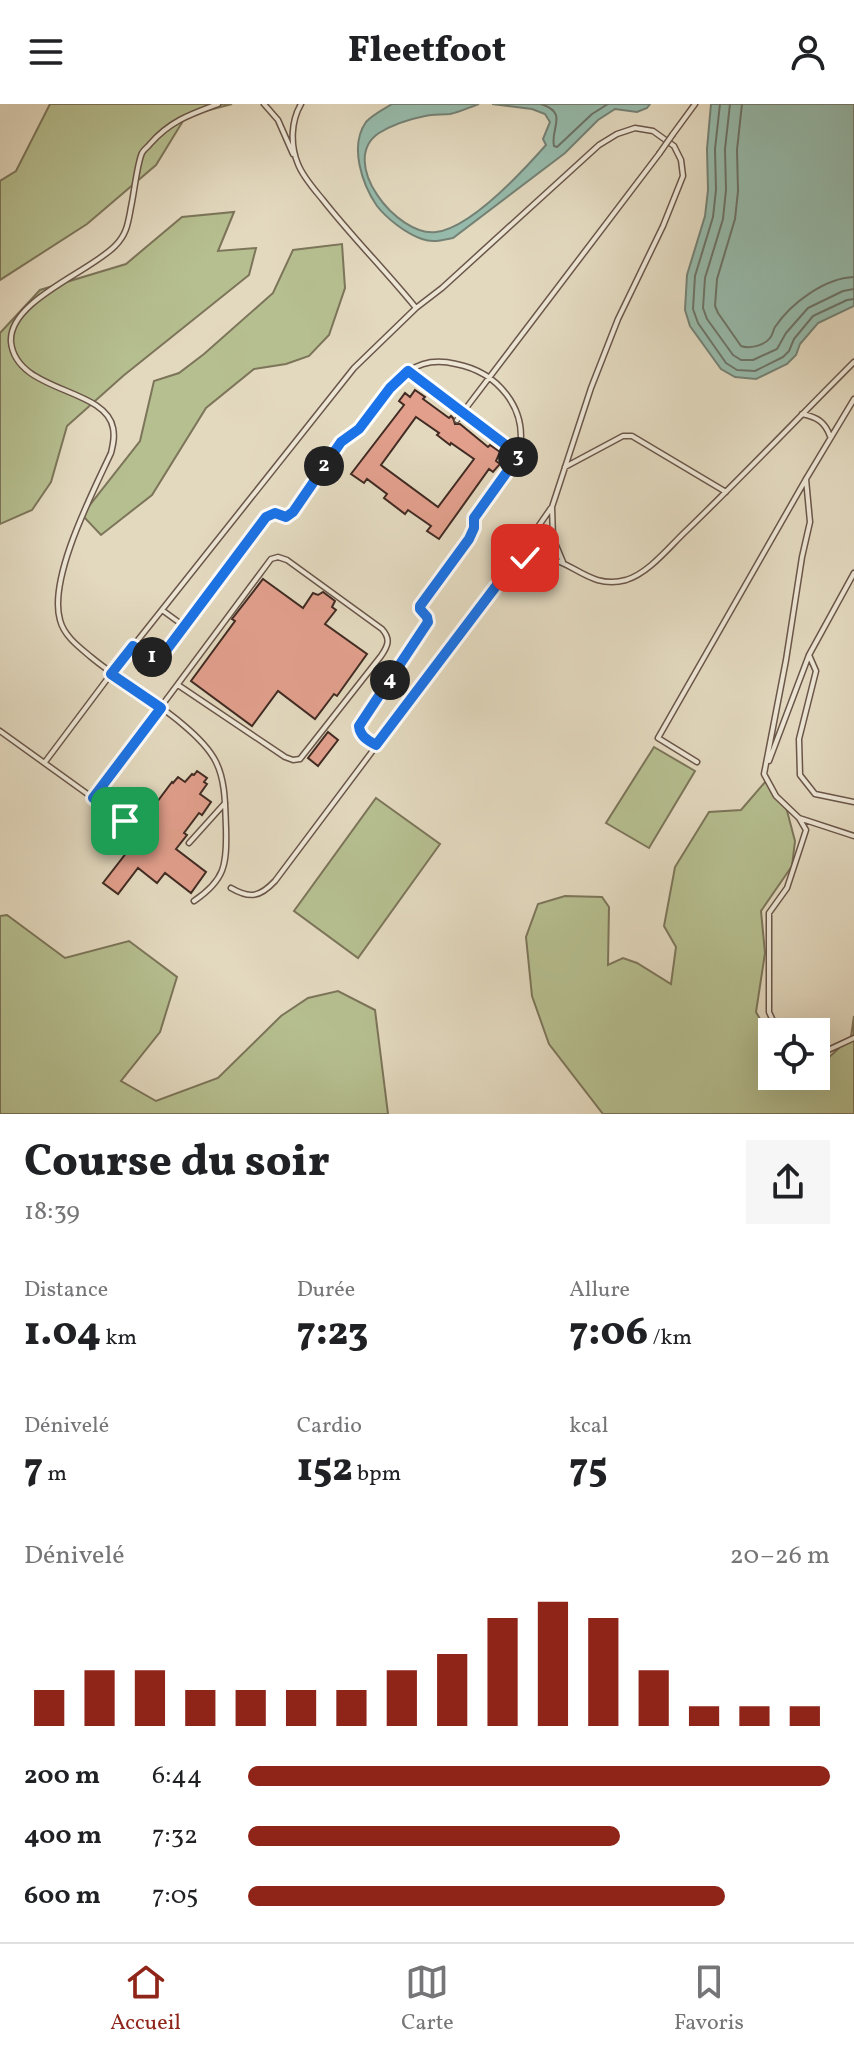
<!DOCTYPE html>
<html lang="fr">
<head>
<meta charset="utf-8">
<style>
	:root { --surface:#fff; --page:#f6f6f6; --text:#202124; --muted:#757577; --line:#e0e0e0; --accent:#8f2418 }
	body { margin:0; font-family:Vollkorn,serif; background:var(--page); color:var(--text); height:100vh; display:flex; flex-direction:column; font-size:30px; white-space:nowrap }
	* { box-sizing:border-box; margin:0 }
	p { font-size:26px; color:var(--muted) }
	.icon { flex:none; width:44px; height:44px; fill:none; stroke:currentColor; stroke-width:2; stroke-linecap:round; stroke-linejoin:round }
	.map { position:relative; height:1010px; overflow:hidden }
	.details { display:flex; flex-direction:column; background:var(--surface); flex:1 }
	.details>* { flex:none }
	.tools { position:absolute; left:758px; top:914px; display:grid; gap:16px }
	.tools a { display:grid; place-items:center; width:72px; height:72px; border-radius:0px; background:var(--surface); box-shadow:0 8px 32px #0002; font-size:40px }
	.pin { position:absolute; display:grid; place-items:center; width:68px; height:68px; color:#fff; margin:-34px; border-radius:16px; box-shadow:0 4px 12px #0006 }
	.km { position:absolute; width:40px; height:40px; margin:-20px; border-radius:50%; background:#222; color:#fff; font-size:22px; line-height:40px; text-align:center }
	.round { display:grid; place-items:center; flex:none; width:84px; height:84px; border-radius:0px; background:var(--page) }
	.head { display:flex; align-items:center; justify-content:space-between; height:136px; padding:0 24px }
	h1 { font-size:44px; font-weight:800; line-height:60px }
	.stats { display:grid; grid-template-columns:repeat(3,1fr); gap:12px; height:136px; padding:8px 24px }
	.stats div { display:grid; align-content:center }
	.stats b { font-size:40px; font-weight:800 }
	.stats small { font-size:22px; font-weight:400 }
	.stats p { font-size:22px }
	.chart { height:224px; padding:16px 24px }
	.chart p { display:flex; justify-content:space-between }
	.chart svg { width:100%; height:144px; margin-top:8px; stroke:var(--accent); stroke-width:6 }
	ul { padding:0 24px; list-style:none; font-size:26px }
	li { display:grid; grid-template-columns:128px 96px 1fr; align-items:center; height:60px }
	li i { height:20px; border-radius:10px; background:var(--accent) }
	header { display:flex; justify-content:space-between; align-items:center; height:104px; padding:0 24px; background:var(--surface); font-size:36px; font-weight:800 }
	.tabs { display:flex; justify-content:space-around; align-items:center; height:112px; border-top:2px solid var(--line); background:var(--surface); font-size:22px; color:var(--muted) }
	.tabs a { display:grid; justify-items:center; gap:4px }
	.tabs .active { color:var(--accent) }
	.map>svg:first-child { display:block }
</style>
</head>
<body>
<header><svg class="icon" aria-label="menu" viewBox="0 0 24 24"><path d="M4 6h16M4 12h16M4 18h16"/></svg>Fleetfoot<svg class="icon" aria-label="person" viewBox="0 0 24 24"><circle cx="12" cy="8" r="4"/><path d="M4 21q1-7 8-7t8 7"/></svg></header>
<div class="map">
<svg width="854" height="1010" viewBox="0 0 854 1010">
	<rect width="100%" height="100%" fill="#e3d9bf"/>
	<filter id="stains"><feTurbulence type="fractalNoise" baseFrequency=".0025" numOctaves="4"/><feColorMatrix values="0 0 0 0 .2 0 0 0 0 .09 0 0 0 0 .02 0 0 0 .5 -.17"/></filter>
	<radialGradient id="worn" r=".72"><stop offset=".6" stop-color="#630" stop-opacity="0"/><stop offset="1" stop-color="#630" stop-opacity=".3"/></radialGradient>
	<path fill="#b6bf90" stroke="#7c755a" stroke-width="2" d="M50,0h182l-46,12 -30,49 -69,59 -87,56v-99l16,-10z
		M234,108l-16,39 38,-3 -7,27 -126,101 -56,50 -16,56 -19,28 -32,14v-191l40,-43 86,-26 56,-47z
		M342,140l3,44 -16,47 -20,21 -23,8 -32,5 -48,39 -54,87 -51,40 -19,-20 58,-74 14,-60 25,-8 25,-19 69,-61 20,-43z
		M654,643l41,24 -46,77 -43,-25z
		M766,677l20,26 9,34 -3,25 -31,45 4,42 -9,59 16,28v36h44v-16l9,1 26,-24 3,-21v98h-251l-54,-70 -17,-48 -6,-59 12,-33 27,-8 37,1 7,10 -1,58 15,-7 14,5 34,21 5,-37 -12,-21 11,-59 34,-55 32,-2z
		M376,694l64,46 -82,114 -64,-47z
		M7,811l58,43 64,-17 48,36 -17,55 -39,49 35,20 62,-23 63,-62 27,-18 30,-7 37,19 13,104h-388v-198z"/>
	<path fill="#96bbac" stroke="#748175" stroke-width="2" d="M392,0h87c-9,3 -19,8 -29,10 -8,1 -17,0 -25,2 -15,3 -33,9 -46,17 -42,28 18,104 57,99 35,-4 87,-61 110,-87l-3,-6 7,-17 -5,-8 -13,-5 -40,-5h158l-3,4 -10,4 -22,-3 -17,11 -33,33 -112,85c-10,2 -20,5 -31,1 -15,-5 -35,-20 -45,-33 -15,-22 -28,-60 -11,-84 6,-7 18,-13 26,-18z
		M711,0h143v202l-36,17 -18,21 -4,11 -9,9 -31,15 -21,-2 -14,-8 -31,-43 -5,-16 2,-35 18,-59 3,-26 -1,-41z"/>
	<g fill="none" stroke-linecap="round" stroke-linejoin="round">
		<path stroke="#6c7368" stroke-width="2" d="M541,0c28,9 9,24 13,42l3,1 35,-33 16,-10
			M720,0l-5,45 1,41 -3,27 -18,59 -2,33 5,14 28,40 11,7 18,1 28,-14 6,-6 5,-12 19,-23 34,-16 7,-1
			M730,0l-5,45 1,41 -3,29 -18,59 -2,30 4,11 26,36 8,5h12l24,-11 9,-16 22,-25 35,-17 11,-2
			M742,0l-5,46 1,41 -3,28 -18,60 -2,27 3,7 23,33c8,3 23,0 29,-8 3,-3 3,-8 5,-11 16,-24 50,-49 79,-50"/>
	</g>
	<path fill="#e19f8c" stroke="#412b23" stroke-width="2" fill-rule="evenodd" d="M415,286l10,7 -2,2 26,19 2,-2 2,2 2,6h5l28,23 2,-2 10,7 -4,9 4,3 -7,8 -4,-3 -50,70 -12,-8 4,-5 -23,-16 -3,4 -21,-16 3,-4 -20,-15 -3,4 -13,-9 53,-69 -5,-4 6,-8 5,4zM416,313l23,16 -2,2 13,10 1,-2 23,16 -36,48 -57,-42z
		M263,475l40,29 10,-15 5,2 5,-3 12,9 -3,6 4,3 -11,14 42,30 -30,42 -3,-2 -19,25 -37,-28 -26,35 -61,-45 44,-60 -3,-2z
		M328,628l10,8 -20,26 -10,-8z
		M197,667l10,7 -3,4 3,2 -7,10 11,8 -9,13 -3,-2 -15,20 3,2 -11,14 30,23 -15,21 -26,-20 -8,10 -19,-15 -20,26 -15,-11 24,-31 -9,-7 10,-13 -2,-1 8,-9 5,4 33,-44 1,1 5,-6 7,5 7,-8 2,1z"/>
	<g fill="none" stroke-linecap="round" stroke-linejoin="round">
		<g stroke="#6a564a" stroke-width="7">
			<path id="service" d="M264,0l14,16 15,34
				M301,0c-10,17 -11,41 -3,60 5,13 16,25 25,36 29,37 63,71 93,108
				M673,30l22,-30
				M408,267l111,84
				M802,310c15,3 23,8 28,22
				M457,316l202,-266
				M565,363l58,-31h9l94,56
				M513,459l38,-55
				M162,506l22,16
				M134,542c11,8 19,14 31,6l101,-135 9,-4 11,4 7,-5c15,-21 32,-53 49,-71 6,-6 13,-7 19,-14 15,-18 28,-43 48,-56 14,-10 31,-11 47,-7 41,8 73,44 63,89 -2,11 -37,53 -45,65v10l-5,11 -49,67v3l7,8 1,5 -69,104 1,7 16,12
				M809,551l7,16 -17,68 1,36 15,19 39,8
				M0,627l125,90
				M769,657l40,-106 45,-82
				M45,658l66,-88 243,-306 62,-60 26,-20 157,-143 18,-11 18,-6 18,3 21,15 7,14 2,16 -20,50 -45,93 -27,69 -39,119 1,31 10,24
				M697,658l-39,-24 148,-259 48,-80
				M93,694l178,-239 7,-2 9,3 95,69c9,10 6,17 -1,27l-81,103 -7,1 -8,-3 -107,-72
				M799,714l55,18
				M189,739l36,-40
				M231,784c19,11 29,9 44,-7l237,-316c53,-27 66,28 114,15 23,-7 43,-33 60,-49 57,-55 112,-113 168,-169
				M194,797c31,-21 33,-36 32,-73 -1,-21 0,-46 -10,-66 -18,-37 -92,-77 -125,-105 -12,-10 -27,-21 -31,-37 -12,-42 33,-128 51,-167 2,-8 4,-16 2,-25 -7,-41 -97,-35 -102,-86 -3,-41 79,-70 104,-96 12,-12 13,-23 16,-39 3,-13 6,-43 11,-54 2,-4 6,-6 8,-9 20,-23 41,-30 68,-40
				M778,928l-9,-20v-99l18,-25 19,-58 -7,-12 -23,-22 -12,-22 22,-114 16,-103 8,-35 -4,-43
				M816,946l10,1 28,-13"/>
		</g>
		<use href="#service" stroke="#ede6d5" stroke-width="4"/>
		<g stroke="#6a564a" stroke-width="7" stroke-linecap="butt">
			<path id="service-bridge" d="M659,50l14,-20"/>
		</g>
		<use href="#service-bridge" stroke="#ede6d5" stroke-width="4"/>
	</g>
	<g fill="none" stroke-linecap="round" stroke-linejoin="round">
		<g stroke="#fff" stroke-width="16">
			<path id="route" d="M125,717l-32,-23 68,-90 -50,-34 22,-28c11,8 19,14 32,6l101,-135 9,-4 11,4 7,-5 48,-70 18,-13 31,-41 18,-17 111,84 -45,63v10l-5,11 -49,67v3l7,8 1,5 -69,104c1,10 8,14 17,19l136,-180 13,-7"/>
		</g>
		<use href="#route" stroke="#1a73e8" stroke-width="10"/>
	</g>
	<rect width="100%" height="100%" filter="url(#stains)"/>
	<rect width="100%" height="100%" fill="url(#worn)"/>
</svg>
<div class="tools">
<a><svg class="icon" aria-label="locate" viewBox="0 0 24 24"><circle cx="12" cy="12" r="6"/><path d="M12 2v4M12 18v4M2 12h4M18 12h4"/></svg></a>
</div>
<div class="pin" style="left:125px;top:717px;background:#1e9e55"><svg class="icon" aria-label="arrive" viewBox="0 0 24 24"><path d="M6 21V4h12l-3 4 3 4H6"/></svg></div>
<div class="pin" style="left:525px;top:454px;background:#d93025"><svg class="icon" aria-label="check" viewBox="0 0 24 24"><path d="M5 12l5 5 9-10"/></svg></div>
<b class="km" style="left:152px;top:553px">1</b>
<b class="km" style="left:324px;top:362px">2</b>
<b class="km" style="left:518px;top:353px">3</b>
<b class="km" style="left:390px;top:576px">4</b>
</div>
<section class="details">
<div class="head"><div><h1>Course du soir</h1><p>18:39</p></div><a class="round"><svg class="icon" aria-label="share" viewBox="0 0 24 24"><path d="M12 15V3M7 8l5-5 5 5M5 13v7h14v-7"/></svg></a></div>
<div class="stats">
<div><p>Distance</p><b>1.04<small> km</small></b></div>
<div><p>Durée</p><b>7:23</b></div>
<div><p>Allure</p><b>7:06<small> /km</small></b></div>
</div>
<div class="stats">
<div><p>Dénivelé</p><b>7<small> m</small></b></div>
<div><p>Cardio</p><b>152<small> bpm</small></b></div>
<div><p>kcal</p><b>75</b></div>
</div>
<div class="chart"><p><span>Dénivelé</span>20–26 m</p>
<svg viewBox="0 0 160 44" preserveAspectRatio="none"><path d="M5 44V33M15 44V27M25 44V27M35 44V33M45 44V33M55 44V33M65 44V33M75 44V27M85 44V22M95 44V11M105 44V6M115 44V11M125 44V27M135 44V38M145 44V38M155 44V38"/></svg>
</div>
<ul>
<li><b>200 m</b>6:44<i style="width:100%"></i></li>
<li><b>400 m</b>7:32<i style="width:64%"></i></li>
<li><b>600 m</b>7:05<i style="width:82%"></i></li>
</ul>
</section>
<nav class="tabs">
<a class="active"><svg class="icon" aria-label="home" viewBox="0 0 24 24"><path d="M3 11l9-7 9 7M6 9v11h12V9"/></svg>Accueil</a>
<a><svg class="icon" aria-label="map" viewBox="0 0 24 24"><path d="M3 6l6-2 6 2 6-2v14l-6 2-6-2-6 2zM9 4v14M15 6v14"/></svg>Carte</a>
<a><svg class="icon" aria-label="saved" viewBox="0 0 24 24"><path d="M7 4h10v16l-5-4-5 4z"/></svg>Favoris</a>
</nav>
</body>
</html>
